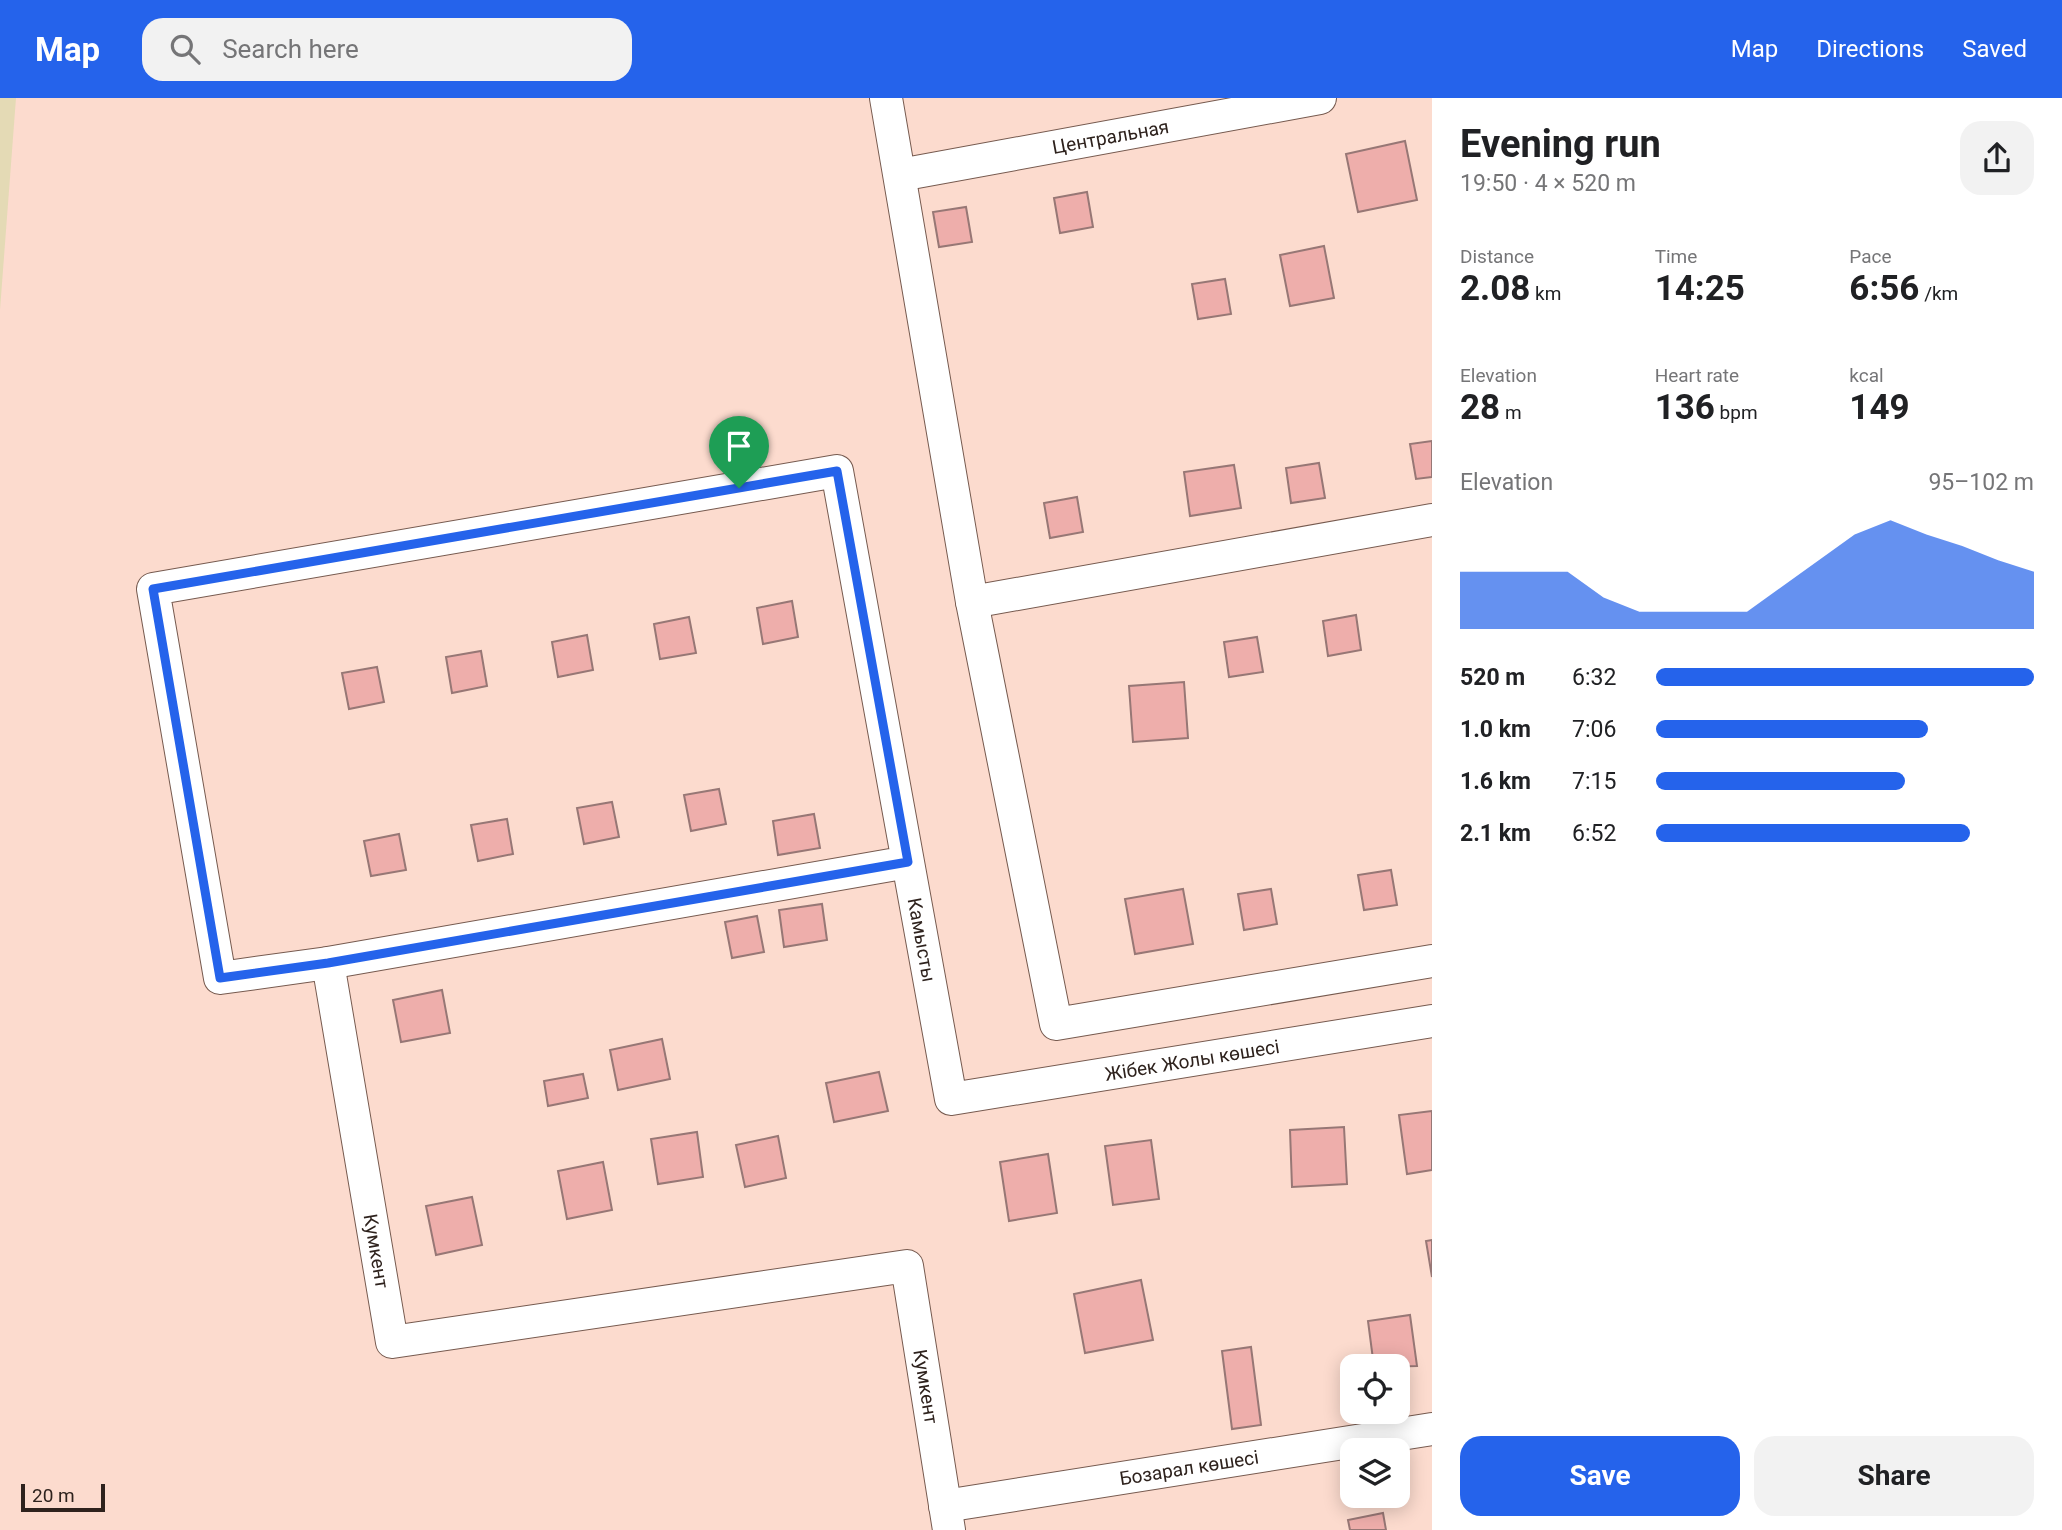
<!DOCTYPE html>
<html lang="en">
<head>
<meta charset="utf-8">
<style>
	:root { --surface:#fff; --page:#f2f2f2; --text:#202124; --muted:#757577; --accent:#2563eb }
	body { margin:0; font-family:Roboto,sans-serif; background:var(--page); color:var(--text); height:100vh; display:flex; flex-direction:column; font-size:26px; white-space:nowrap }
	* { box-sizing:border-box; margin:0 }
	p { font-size:23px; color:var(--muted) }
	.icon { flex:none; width:38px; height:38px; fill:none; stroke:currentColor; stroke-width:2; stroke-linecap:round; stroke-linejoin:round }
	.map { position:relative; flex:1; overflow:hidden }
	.sheet { display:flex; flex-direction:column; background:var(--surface); width:630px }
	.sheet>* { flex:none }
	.controls { position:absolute; left:1340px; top:1256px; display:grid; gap:14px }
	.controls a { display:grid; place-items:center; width:70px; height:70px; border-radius:14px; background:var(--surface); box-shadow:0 4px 18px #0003; font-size:35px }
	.scale { position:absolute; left:21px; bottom:18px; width:84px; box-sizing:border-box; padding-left:7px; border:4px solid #2e221d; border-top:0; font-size:19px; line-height:24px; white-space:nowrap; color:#2e221d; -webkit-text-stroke:5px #fcdbce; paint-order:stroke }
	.pin { position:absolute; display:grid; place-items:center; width:60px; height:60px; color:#fff; margin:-72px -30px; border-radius:50% 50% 50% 0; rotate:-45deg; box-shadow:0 0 7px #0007 }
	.pin .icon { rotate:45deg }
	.round { display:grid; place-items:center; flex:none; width:74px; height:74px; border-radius:21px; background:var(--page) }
	.head { display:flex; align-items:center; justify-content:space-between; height:119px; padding:0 28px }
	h1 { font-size:38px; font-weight:700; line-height:52px }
	.metrics { display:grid; grid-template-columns:repeat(3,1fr); gap:10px; height:119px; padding:7px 28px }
	.metrics div { display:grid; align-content:center }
	.metrics b { font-size:35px; font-weight:700 }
	.metrics small { font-size:19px; font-weight:400 }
	.metrics p { font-size:19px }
	.chart { height:196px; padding:14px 28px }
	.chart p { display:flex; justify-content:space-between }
	.chart svg { width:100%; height:126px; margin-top:7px; fill:var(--accent); opacity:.7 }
	.button { display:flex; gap:14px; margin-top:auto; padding:14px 28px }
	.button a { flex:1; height:80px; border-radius:21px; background:var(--accent); color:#fff; font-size:28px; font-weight:700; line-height:80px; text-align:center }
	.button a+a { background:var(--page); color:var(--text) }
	ul { padding:0 28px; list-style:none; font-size:23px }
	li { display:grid; grid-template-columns:112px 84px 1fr; align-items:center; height:52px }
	li i { height:18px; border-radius:9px; background:var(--accent) }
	header { display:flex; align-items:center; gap:42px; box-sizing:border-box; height:98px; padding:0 35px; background:var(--accent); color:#fff }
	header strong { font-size:33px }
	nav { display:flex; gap:38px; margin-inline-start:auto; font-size:24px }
	.search { width:490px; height:63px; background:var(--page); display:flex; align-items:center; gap:18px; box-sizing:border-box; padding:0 24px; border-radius:21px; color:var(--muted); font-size:26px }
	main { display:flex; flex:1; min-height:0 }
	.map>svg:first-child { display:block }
</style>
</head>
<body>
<header>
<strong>Map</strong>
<div class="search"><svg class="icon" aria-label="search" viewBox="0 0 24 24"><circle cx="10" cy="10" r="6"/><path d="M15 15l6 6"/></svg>Search here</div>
<nav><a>Map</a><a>Directions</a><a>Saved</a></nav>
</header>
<main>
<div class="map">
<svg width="1432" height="1432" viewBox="0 0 1432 1432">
	<rect width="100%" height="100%" fill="#fcdbce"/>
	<path fill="#e4dab5" d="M0,0h16l-16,212z"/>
	<path fill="#eeaeab" stroke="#977775" stroke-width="2" d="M1405,43l12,59 -59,12 -12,-58z
		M1087,94l6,35 -33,6 -6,-35z
		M966,109l6,35 -33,5 -6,-35z
		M1324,148l10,52 -44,8 -10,-51z
		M1225,181l6,35 -33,5 -6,-35z
		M1432,343v36l-16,2 -6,-35z
		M1319,365l6,35 -34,5 -5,-35z
		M1234,367l7,43 -51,8 -6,-44z
		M1077,399l6,35 -33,6 -6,-35z
		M792,503l6,36 -35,7 -6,-36z
		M1356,517l5,35 -33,6 -5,-35z
		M689,519l7,36 -36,6 -6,-35z
		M587,537l6,35 -35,7 -6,-35z
		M1257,539l6,35 -34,5 -5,-35z
		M481,553l6,35 -35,7 -6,-36z
		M377,569l7,35 -35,7 -7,-36z
		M1184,584l4,56 -55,4 -4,-56z
		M719,691l7,35 -35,7 -7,-36z
		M612,704l7,35 -35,7 -7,-36z
		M814,716l6,34 -42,7 -5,-34z
		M507,721l6,35 -35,7 -7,-36z
		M399,736l7,36 -35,6 -7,-35z
		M1391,772l6,35 -33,5 -6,-35z
		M1183,791l10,55 -58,10 -10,-55z
		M1271,791l6,35 -33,6 -6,-36z
		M822,806l5,36 -43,7 -5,-37z
		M757,818l7,36 -32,6 -7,-36z
		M442,892l8,43 -49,9 -8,-42z
		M662,941l8,40 -52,11 -8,-40z
		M879,974l9,39 -54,11 -8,-39z
		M583,976l5,24 -40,8 -4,-25z
		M1432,1013v59l-25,4 -8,-59z
		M1344,1029l3,57 -55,3 -2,-57z
		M697,1034l6,45 -45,7 -7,-45z
		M778,1038l8,42 -41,9 -9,-42z
		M1151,1042l8,59 -46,6 -8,-59z
		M1048,1056l9,59 -48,8 -9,-59z
		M603,1064l9,48 -45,9 -9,-48z
		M472,1099l10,48 -46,10 -10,-49z
		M1432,1142v37l-6,-36z
		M1141,1182l12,60 -68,13 -11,-59z
		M1410,1217l7,51 -43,1 -6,-46z
		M1251,1249l10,78 -29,4 -10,-78z
		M1383,1415l3,17h-36l-2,-10z"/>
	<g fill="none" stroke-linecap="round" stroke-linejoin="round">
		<g stroke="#765a4f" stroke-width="34">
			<g id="minor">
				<path d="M886,0l86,504 84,422 376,-63"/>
				<path id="s1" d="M900,77l420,-77"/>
				<path d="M972,504l460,-82"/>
				<path id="s2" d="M908,764l-580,101 -108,15 -67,-389 684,-118 114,628 481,-78"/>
				<path id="s3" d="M328,865l64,379 515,-76 42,264"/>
				<path id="s4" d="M945,1408l487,-77"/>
			</g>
		</g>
		<use href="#minor" stroke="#fff" stroke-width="32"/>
	</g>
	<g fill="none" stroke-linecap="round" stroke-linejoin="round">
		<g stroke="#fff" stroke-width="14">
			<path id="route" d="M837,373l71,391 -580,101 -108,15 -67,-389z"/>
		</g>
		<use href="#route" stroke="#2563eb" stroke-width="9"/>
	</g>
	<g text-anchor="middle" stroke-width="6" stroke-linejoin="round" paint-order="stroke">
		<g font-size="19" fill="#2e221d" stroke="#fcdbce">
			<text dy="7" stroke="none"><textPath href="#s1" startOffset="214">Центральная</textPath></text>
			<text dy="7" stroke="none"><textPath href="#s2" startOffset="2263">Камысты</textPath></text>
			<text dy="7" stroke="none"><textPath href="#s2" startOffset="2669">Жібек Жолы көшесі</textPath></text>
			<text dy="7" stroke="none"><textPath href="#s3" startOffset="292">Кумкент</textPath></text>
			<text dy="7" stroke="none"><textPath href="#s3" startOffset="1027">Кумкент</textPath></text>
			<text dy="7" stroke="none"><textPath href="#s4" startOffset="247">Бозарал көшесі</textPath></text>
		</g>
	</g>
</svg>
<div class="controls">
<a><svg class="icon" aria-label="locate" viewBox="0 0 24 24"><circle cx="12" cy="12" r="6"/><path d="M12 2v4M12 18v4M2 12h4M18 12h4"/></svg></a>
<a><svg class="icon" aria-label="layers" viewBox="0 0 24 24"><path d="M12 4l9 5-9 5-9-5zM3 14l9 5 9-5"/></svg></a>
</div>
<div class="scale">20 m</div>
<div class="pin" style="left:739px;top:390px;background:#1e9e55"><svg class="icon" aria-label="arrive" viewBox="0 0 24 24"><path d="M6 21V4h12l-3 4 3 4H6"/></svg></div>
</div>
<section class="sheet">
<div class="head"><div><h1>Evening run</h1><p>19:50 · 4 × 520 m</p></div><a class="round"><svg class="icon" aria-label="share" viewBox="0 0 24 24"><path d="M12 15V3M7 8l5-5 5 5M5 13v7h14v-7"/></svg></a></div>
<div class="metrics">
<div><p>Distance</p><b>2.08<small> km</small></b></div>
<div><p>Time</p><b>14:25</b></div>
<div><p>Pace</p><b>6:56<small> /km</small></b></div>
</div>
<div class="metrics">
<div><p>Elevation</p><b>28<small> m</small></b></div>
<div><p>Heart rate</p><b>136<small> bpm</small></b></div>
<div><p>kcal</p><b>149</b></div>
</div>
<div class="chart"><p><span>Elevation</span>95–102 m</p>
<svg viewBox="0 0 160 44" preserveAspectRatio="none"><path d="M0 44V24L10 24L20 24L30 24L40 33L50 38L60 38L70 38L80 38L90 29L100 20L110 11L120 6L130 11L140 15L150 20L160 24V44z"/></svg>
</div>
<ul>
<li><b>520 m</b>6:32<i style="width:100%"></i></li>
<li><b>1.0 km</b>7:06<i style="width:72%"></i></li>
<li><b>1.6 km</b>7:15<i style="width:66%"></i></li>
<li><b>2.1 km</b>6:52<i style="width:83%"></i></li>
</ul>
<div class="button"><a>Save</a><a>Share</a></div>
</section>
</main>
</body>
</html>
